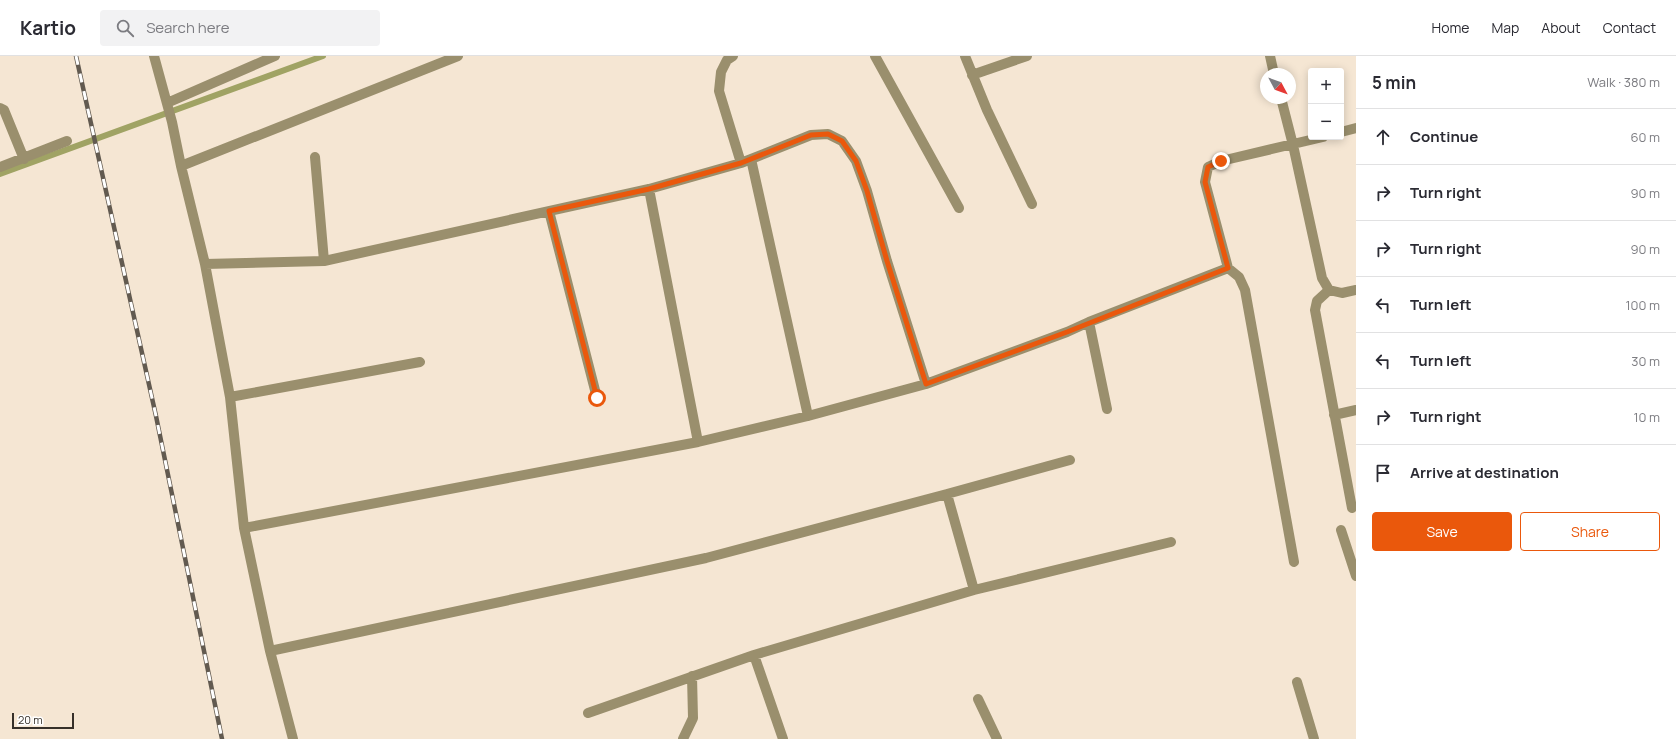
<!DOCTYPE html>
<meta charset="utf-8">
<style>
body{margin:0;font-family:Manrope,sans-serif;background:#f2f2f3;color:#2b2b33}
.controls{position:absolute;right:12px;top:12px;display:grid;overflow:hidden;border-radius:4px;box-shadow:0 2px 10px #0003}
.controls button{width:36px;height:36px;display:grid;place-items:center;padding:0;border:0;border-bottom:1px solid #e1e1e2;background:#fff;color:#2b2b33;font:20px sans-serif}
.compass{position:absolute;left:1260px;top:12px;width:36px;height:36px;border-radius:50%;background:#fff;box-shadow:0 2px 10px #0003;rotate:131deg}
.scale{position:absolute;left:12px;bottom:10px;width:62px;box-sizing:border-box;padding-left:4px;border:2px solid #363029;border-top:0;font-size:11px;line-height:14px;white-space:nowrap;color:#363029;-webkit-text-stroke:3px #fff;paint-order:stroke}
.stop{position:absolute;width:12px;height:12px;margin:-9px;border:3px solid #ea580c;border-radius:50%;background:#fff}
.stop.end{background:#ea580c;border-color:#fff;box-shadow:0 1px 4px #0008}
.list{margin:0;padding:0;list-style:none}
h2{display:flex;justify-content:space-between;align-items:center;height:52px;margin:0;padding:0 16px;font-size:17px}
h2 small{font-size:13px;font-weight:400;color:#7c7c81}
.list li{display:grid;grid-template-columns:26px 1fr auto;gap:12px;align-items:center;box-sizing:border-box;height:56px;padding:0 16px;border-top:1px solid #e1e1e2}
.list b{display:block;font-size:15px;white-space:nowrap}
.list em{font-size:13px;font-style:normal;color:#7c7c81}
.actions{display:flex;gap:8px;padding:12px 16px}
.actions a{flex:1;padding:9px 0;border:1px solid #ea580c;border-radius:4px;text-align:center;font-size:14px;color:#ea580c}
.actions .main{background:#ea580c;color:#fff}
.icon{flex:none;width:22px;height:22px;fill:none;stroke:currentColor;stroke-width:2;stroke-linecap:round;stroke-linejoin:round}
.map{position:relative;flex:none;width:1356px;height:683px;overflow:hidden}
header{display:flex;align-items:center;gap:24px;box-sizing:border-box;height:56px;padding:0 20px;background:#fff;border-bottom:1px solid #e1e1e2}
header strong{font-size:19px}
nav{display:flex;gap:22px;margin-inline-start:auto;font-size:14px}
.search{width:280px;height:36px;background:#f2f2f3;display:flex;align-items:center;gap:10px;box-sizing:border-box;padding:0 14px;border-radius:4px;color:#7c7c81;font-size:15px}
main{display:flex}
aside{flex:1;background:#fff}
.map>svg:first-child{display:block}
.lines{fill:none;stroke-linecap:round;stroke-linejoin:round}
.stream{stroke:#a0a364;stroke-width:6}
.minor{stroke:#9a8f6d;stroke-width:10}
.rail-casing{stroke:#625a50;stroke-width:4.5}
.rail{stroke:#fff;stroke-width:3;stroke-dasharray:9;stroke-linecap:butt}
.route{stroke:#ea580c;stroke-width:5}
</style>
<header>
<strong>Kartio</strong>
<div class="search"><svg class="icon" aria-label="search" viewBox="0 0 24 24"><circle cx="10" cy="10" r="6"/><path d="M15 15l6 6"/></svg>Search here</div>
<nav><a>Home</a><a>Map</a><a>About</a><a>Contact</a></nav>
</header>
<main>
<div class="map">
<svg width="1356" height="683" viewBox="0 0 1356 683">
<rect width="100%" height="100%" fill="#f5e6d3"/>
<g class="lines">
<path class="stream" d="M 0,118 L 323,0"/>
<path class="minor" d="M 154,0 L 172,66 L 181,110 L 205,208 L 324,205 L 649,133 L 741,107 L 811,79 L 828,78 L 842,85 L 856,105 L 867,135 L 887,205 L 926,328 L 808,360 L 698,386 L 244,472
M 733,0 L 727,4 L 721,16 L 719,35 L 741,107
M 875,0 L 959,152
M 965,0 L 987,54 L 1032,148
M 1270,0 L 1274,18
M 972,19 L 1027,0
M 1281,42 L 1293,89 L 1322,222 L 1329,234 L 1342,237 L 1356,234
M 167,47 L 275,0
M 0,52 L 4,54 L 24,103
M 1341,76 L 1356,72
M 315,101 L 324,205
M 751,103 L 808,360
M 181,110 L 458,0
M 0,111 L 67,85
M 649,133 L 698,386
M 549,155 L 597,342
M 205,208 L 230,341 L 244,472 L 270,595 L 293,683
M 1329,234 L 1317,245 L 1315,254 L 1352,452
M 1089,266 L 1228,212
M 926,328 L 1067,276 L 1089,266 L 1107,353
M 230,341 L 420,306
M 1334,359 L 1356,354
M 947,438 L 1070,404
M 1341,474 L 1356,520
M 1294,506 L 1245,234 L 1239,221 L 1228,212 L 1205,126 L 1208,111 L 1221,105 L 1323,81
M 270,595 L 706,502 L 947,438 L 974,534
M 754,599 L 783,683
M 1297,626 L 1314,683
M 978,643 L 997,683
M 588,657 L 754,599 L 974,534 L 1171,486
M 683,683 L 693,662 L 692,620"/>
<defs>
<path id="rail" d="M 76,0 L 156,360 L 222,683"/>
</defs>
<use href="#rail" class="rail-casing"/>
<use href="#rail" class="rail"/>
</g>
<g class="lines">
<path class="route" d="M 597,342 L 549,155 L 649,133 L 741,107 L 811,79 L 828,78 L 842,85 L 856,105 L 867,135 L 887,205 L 926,328 L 1067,276 L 1228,212 L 1205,126 L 1208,111 L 1221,105"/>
</g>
</svg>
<div class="controls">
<button>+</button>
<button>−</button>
</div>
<svg class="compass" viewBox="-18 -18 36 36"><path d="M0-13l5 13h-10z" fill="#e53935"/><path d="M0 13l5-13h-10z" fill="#7c7c81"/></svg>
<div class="scale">20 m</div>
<div class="stop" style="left:597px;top:342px"></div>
<div class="stop end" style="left:1221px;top:105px"></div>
</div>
<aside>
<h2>5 min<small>Walk · 380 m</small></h2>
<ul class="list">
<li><svg class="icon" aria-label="ahead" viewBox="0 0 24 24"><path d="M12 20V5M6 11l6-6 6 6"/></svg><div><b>Continue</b></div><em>60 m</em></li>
<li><svg class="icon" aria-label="right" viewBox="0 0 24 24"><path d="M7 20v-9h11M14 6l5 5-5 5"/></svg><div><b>Turn right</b></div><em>90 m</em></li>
<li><svg class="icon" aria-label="right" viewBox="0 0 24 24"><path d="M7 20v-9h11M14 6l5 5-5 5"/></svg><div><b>Turn right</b></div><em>90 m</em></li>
<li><svg class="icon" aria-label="left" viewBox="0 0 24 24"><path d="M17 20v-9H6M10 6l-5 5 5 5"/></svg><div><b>Turn left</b></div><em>100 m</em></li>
<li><svg class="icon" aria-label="left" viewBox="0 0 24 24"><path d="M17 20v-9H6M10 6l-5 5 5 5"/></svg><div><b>Turn left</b></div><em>30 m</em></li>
<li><svg class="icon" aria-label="right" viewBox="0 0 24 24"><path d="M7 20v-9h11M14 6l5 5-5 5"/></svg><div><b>Turn right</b></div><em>10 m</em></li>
<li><svg class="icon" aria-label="arrive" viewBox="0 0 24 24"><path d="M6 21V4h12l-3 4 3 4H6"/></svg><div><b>Arrive at destination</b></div></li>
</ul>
<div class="actions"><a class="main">Save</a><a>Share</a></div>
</aside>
</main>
